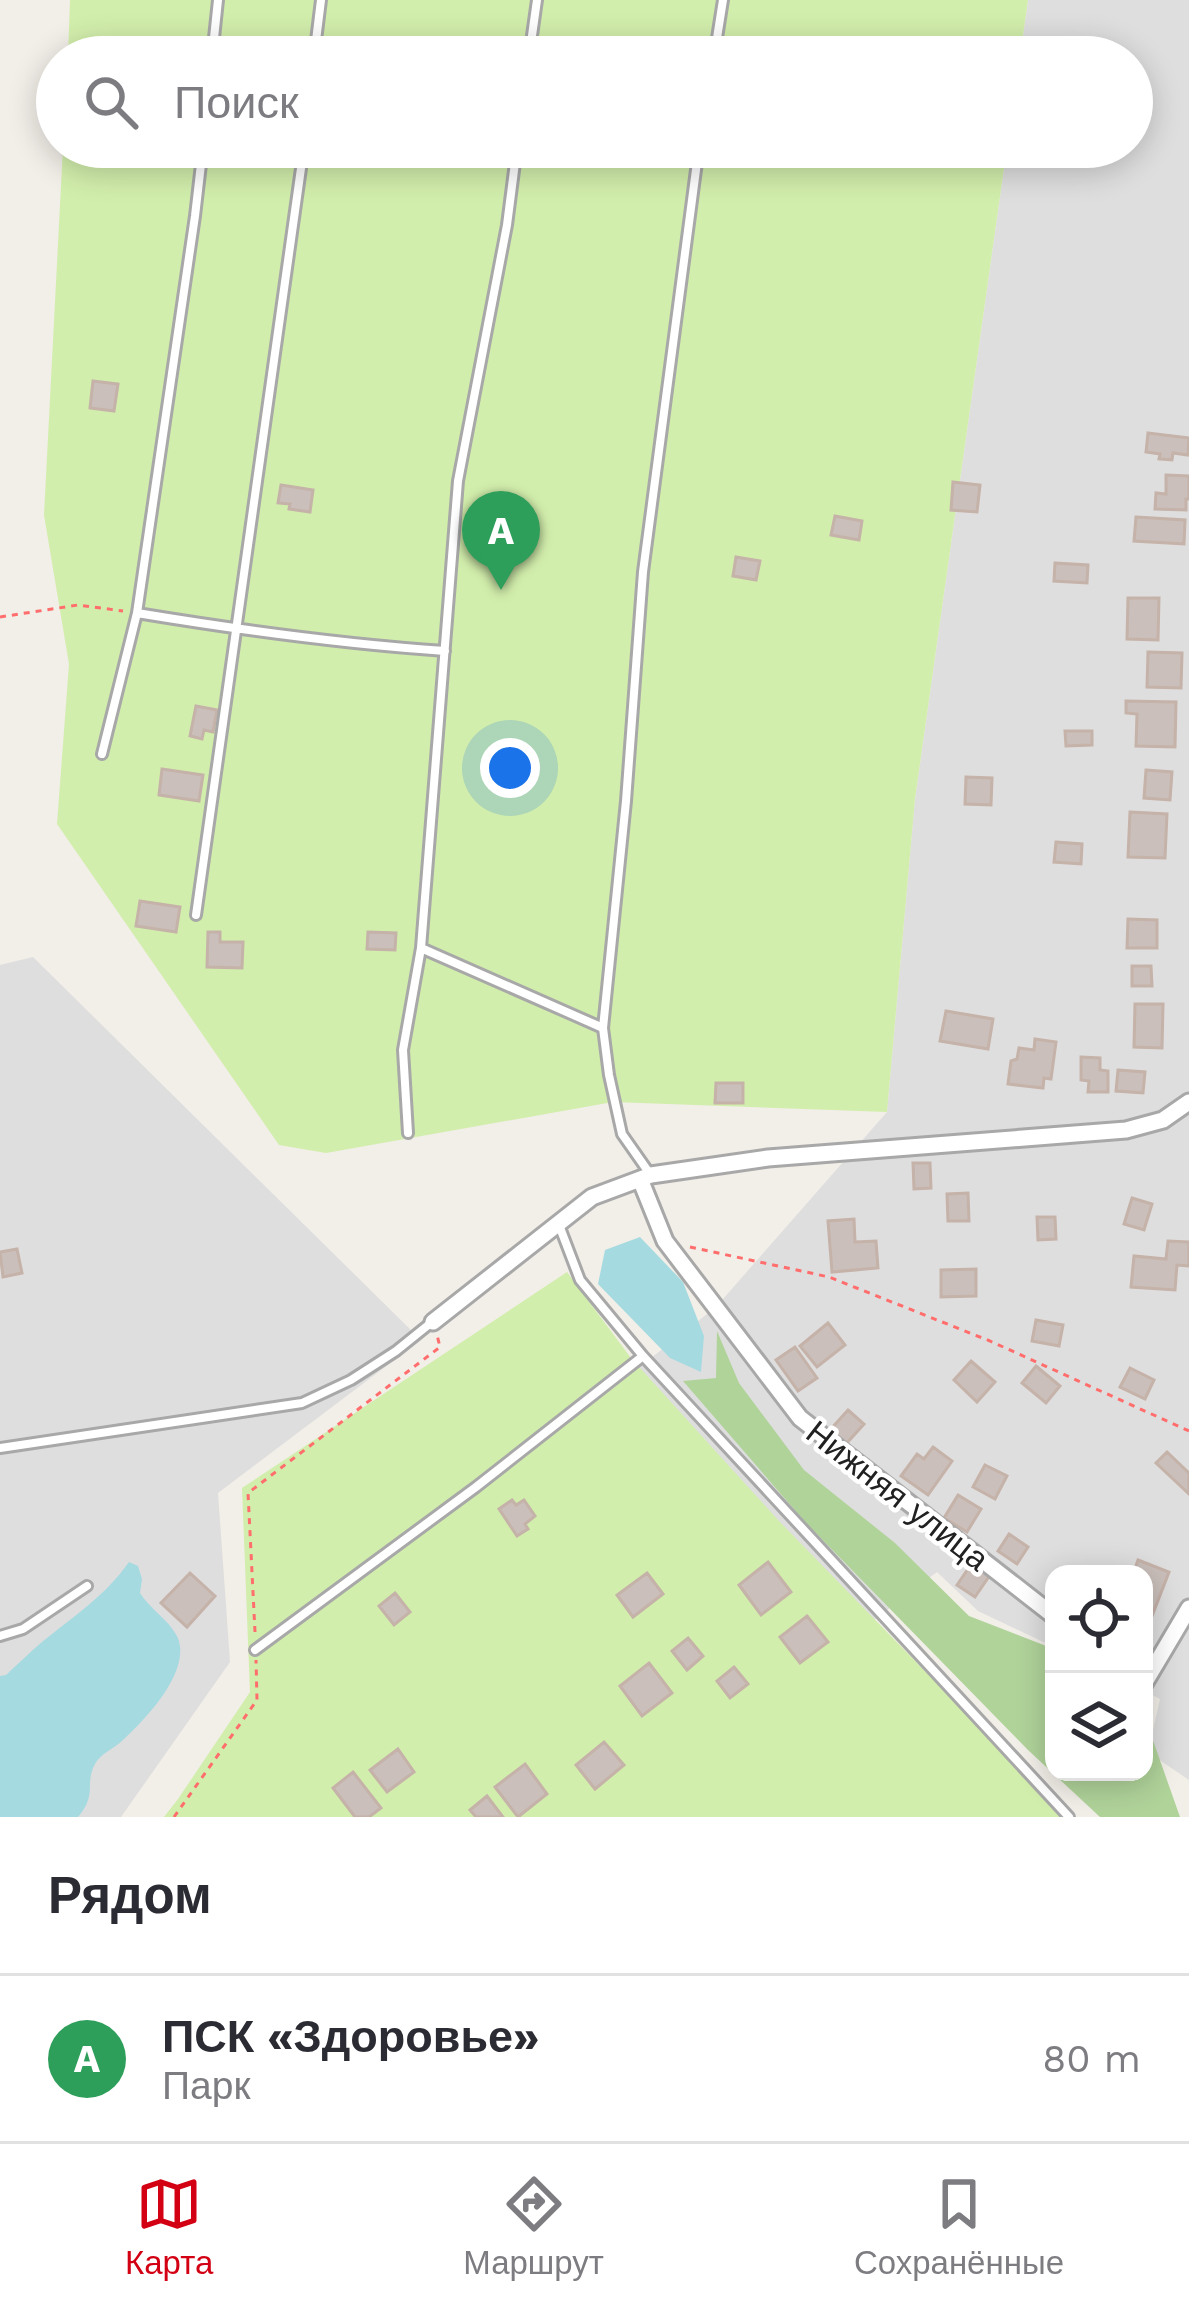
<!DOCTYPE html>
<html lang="ru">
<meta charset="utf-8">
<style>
body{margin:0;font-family:"Work Sans",sans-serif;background:#f7f7f7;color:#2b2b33}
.controls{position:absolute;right:36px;bottom:36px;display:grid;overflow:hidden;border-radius:24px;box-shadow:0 6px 30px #0003}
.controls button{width:108px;height:108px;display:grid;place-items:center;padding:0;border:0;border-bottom:3px solid #e1e1e2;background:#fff;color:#2b2b33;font:60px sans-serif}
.you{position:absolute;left:510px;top:768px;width:42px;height:42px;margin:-30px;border:9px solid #fff;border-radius:50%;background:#1a73e8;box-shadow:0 0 0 18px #1a73e833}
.badge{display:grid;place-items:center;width:78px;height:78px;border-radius:50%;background:#d30014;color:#fff;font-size:39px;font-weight:700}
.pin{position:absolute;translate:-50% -99px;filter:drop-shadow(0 3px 6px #0008)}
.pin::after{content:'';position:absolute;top:63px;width:42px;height:36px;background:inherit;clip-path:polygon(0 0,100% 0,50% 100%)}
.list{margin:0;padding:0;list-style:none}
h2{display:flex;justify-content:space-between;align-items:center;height:156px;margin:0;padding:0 48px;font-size:51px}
h2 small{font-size:39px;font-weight:400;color:#7c7c81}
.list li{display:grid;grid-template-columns:78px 1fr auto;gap:36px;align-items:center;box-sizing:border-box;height:168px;padding:0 48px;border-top:3px solid #e1e1e2}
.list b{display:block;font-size:45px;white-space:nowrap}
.list p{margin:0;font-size:39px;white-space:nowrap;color:#7c7c81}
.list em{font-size:39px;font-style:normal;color:#7c7c81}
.icon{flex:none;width:66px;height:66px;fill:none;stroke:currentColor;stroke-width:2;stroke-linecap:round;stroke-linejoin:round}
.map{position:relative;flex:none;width:1189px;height:1817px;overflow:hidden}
.search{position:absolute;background:#fff;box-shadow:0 6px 30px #0003;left:36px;right:36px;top:36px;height:132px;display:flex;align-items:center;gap:30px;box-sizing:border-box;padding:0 42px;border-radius:66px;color:#7c7c81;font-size:45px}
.sheet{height:324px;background:#fff}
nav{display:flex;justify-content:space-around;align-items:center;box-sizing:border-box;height:168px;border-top:3px solid #e1e1e2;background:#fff;font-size:33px;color:#7c7c81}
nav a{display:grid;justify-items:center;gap:6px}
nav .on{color:#d30014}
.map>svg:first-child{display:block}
.residential{fill:#dfdede}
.grass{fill:#d2eeac}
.forest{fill:#b0d39a}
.water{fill:#a6dae1}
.building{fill:#cabfba;stroke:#c5b2a9;stroke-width:3}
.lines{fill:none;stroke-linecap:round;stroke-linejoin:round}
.service-casing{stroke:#a8a8a8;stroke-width:14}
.minor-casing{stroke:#a8a8a8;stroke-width:21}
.path{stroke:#ff6d6c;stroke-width:3;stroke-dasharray:6 6;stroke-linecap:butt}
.service{stroke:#fff;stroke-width:8}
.minor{stroke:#fff;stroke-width:15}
.labels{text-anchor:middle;stroke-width:9;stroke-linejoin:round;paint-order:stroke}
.street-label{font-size:33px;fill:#212121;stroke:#fff}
</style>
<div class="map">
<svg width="1189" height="1817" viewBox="0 0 1189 1817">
<rect width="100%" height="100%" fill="#f2eee8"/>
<path class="residential" d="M 1028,0 L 1189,0 L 1189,1780 L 1148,1752 L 1160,1699 L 1144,1691 L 1144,1574 L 1054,1574 L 1054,1647 L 978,1611 L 937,1572 L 616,1817 L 385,1817 L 446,1519 L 716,1307 L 887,1112 L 915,799 L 1007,147 L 1132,147 L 1132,57 L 1020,57 Z
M 33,957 L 421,1340 L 218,1493 L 230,1662 L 121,1817 L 0,1817 L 0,965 Z"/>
<path class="grass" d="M 70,0 L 1028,0 L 1020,57 L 68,57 Z
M 63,147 L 1007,147 L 915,799 L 887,1112 L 613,1102 L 326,1153 L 279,1145 L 57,824 L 69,664 L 44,515 Z
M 567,1272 L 631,1358 L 779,1521 L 1067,1817 L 164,1817 L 178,1799 L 250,1692 L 242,1488 Z"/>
<path class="forest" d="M 717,1331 L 739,1383 L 804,1470 L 895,1543 L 969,1616 L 1054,1649 L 1054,1772 L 1144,1772 L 1144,1715 L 1180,1817 L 1100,1817 L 1028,1750 L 805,1522 L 683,1381 L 716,1378 Z"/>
<path class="water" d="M 640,1237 L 683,1282 L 704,1336 L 701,1372 L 670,1358 L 598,1284 L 605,1250 Z
M 129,1562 L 138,1566 L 142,1579 L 140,1593 C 150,1609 168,1619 177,1636 C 193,1669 147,1718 123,1740 C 115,1748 100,1754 95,1764 C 84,1784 98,1794 78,1817 L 0,1817 L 0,1676 L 6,1675 C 18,1664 30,1652 42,1642 C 75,1615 104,1597 129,1562 Z"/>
<path class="building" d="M 93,381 L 118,384 L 114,411 L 90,408 Z
M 1148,433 L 1189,438 L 1188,455 L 1173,453 L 1172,460 L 1159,459 L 1160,454 L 1146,452 Z
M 1166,475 L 1189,476 L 1189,499 L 1186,499 L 1186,510 L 1155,509 L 1156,493 L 1166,494 Z
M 953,482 L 980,485 L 977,512 L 951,510 Z
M 281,485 L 313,490 L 310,512 L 289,509 L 290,504 L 278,503 Z
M 835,516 L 862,521 L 859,540 L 831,535 Z
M 1136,517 L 1185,520 L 1184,544 L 1134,541 Z
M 736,557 L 760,561 L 756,580 L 733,576 Z
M 1055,563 L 1088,565 L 1087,583 L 1054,581 Z
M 1128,598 L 1159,598 L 1158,640 L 1127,639 Z
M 1148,652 L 1182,653 L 1181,688 L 1147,687 Z
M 1126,701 L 1176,702 L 1175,747 L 1136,746 L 1137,714 L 1126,713 Z
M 196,706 L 217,710 L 213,732 L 204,730 L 202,739 L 190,736 Z
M 1065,731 L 1092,731 L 1092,745 L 1066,746 Z
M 162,769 L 203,775 L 199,801 L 159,795 Z
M 1146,770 L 1172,772 L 1170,800 L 1144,798 Z
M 966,777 L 992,778 L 991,805 L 965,804 Z
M 1130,812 L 1167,814 L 1165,858 L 1128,857 Z
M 1056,842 L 1082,844 L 1081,864 L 1054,862 Z
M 140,901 L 180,907 L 176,932 L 136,926 Z
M 1128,919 L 1157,920 L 1157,948 L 1127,948 Z
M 208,932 L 220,932 L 220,942 L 243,942 L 242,968 L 207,967 Z
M 368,932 L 396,933 L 395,950 L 367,949 Z
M 1132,966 L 1151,966 L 1152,986 L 1132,986 Z
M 1135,1004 L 1163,1004 L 1162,1048 L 1134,1047 Z
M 946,1011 L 993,1019 L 988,1049 L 940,1041 Z
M 1035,1039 L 1056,1042 L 1051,1079 L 1044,1078 L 1043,1088 L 1008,1084 L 1011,1061 L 1017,1059 L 1019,1048 L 1034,1050 Z
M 1081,1057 L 1100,1058 L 1100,1070 L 1108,1071 L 1108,1092 L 1088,1092 L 1089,1081 L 1081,1080 Z
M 1118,1070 L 1145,1072 L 1143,1093 L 1116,1091 Z
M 716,1083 L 743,1083 L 743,1103 L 715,1103 Z
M 913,1163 L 930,1163 L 931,1188 L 914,1189 Z
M 968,1193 L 969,1221 L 948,1221 L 947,1194 Z
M 1132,1198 L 1152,1204 L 1144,1230 L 1124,1224 Z
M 1037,1217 L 1055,1217 L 1056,1239 L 1038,1240 Z
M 854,1219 L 855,1242 L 876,1241 L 878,1268 L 832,1272 L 828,1221 Z
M 1168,1241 L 1189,1242 L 1189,1266 L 1177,1265 L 1175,1290 L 1131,1287 L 1134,1256 L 1166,1259 Z
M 17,1249 L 22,1273 L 3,1277 L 0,1252 Z
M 976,1269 L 976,1296 L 941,1297 L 941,1270 Z
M 1036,1320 L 1063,1325 L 1059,1346 L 1032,1341 Z
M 828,1323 L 845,1345 L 817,1367 L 800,1346 Z
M 795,1347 L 817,1378 L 798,1391 L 776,1360 Z
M 971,1361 L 995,1382 L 977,1402 L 954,1380 Z
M 1036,1366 L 1060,1386 L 1046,1403 L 1022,1383 Z
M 1130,1368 L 1154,1380 L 1145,1399 L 1120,1387 Z
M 848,1410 L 864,1424 L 845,1445 L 830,1430 Z
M 933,1447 L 952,1461 L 928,1495 L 901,1476 L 917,1454 L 924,1459 Z
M 1167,1452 L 1189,1473 L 1189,1494 L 1156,1463 Z
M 985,1465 L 1007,1476 L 995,1499 L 973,1487 Z
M 958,1495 L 981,1509 L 967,1532 L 944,1518 Z
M 512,1500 L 516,1505 L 524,1500 L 535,1516 L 525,1524 L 528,1529 L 517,1536 L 499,1509 Z
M 1009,1534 L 1028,1547 L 1017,1564 L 998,1551 Z
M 1138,1560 L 1169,1572 L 1152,1616 L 1144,1613 L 1144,1574 L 1133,1574 Z
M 768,1562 L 791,1592 L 761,1615 L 739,1585 Z
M 972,1563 L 990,1575 L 975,1597 L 957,1585 Z
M 190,1573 L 215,1596 L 187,1627 L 161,1603 Z
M 647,1573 L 663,1594 L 633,1617 L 617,1595 Z
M 395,1593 L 410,1612 L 394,1625 L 379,1606 Z
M 807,1616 L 828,1642 L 800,1663 L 780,1637 Z
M 688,1638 L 703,1656 L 687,1670 L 672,1651 Z
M 649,1663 L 672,1693 L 642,1716 L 620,1686 Z
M 734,1667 L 748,1684 L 730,1698 L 717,1681 Z
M 604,1742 L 624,1765 L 595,1789 L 576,1765 Z
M 398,1749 L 414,1772 L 387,1792 L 370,1770 Z
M 525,1764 L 547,1794 L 518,1817 L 495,1787 Z
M 353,1772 L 381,1808 L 369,1817 L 355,1817 L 333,1788 Z
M 487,1796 L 503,1817 L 476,1817 L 470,1810 Z"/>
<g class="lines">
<defs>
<path id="service" d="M 212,57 L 218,0
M 314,57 L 321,0
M 529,57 L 537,0
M 714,57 L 723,0
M 517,147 L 507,225 L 458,481 L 421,948 L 603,1028
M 137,613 C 240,630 341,644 445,651
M 102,754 L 137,613 L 195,216 L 203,147
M 196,915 L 304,147
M 408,1133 L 403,1050 L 421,948
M 650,1174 L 622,1134 L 609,1075 L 603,1028 L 626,801 L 643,572 L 699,147
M 559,1225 L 580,1280 L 643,1356 L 1069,1817
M 0,1448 L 302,1403 L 351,1380 L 396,1351 L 432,1322
M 0,1636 L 23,1629 L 87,1586
M 255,1650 L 476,1487 L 643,1356"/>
<path id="minor" d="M 640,1179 L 665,1241 L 800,1418 L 1054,1616
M 433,1322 L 592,1197 L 651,1175 L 768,1158 L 1126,1130 L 1163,1120 L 1189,1102
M 1144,1684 L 1189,1608"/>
</defs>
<use href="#service" class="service-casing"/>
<use href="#minor" class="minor-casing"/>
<path class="path" d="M 0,617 L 78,605 L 123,611
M 690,1247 L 829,1277 L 990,1341 L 1189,1431
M 255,1632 L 248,1493 L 440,1347 L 437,1335
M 174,1817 L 257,1700 L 256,1660"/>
<use href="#service" class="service"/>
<use href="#minor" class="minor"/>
</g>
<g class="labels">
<g class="street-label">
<text transform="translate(898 1495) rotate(38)" y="12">Нижняя улица</text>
</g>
</g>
</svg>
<div class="controls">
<button><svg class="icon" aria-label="locate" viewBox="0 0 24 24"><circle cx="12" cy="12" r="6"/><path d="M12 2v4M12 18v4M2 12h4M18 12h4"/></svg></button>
<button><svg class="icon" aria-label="layers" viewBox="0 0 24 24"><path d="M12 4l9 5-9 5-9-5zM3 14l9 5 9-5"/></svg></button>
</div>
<div class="you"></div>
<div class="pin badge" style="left:501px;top:590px;background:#2e9e5b">A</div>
<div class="search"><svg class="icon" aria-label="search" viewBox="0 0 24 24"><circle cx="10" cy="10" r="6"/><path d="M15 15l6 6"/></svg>Поиск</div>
</div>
<section class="sheet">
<h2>Рядом<small></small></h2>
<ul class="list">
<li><span class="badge" style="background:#2e9e5b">A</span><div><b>ПСК «Здоровье»</b><p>Парк</p></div><em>80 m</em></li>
</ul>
</section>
<nav>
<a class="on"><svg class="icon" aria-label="map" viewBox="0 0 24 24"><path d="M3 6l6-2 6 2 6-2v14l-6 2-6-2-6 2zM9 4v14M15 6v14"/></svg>Карта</a>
<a><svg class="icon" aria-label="directions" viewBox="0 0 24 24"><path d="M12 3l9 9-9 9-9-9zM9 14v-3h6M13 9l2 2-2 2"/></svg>Маршрут</a>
<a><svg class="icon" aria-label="saved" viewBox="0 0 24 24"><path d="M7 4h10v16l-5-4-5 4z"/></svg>Сохранённые</a>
</nav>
